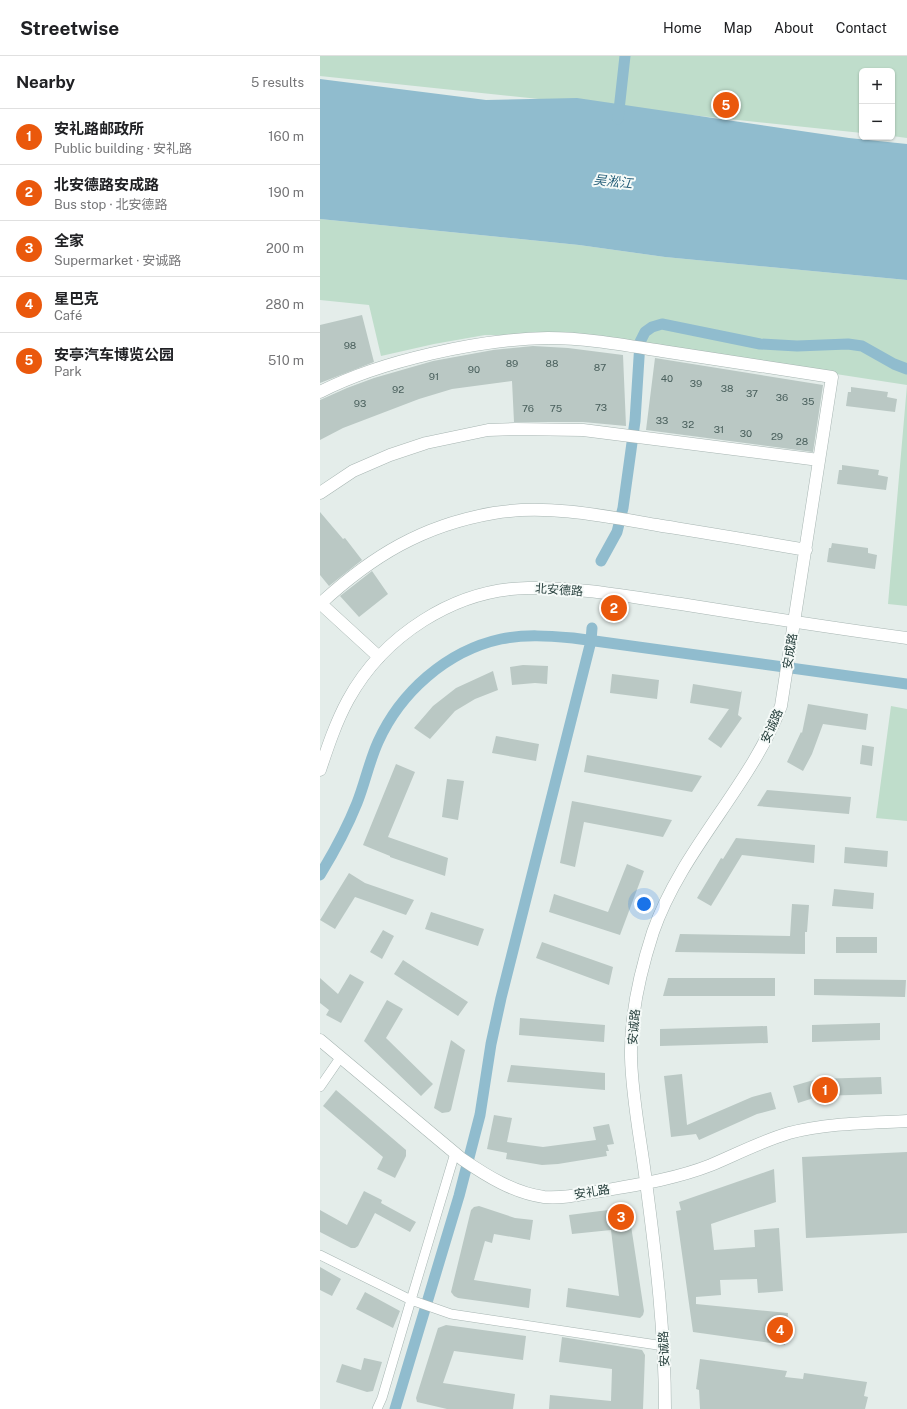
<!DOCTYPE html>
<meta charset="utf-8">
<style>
body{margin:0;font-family:"Public Sans","Noto Sans SC",sans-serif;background:#f6f6f6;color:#202124}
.controls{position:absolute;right:12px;top:12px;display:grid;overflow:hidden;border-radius:6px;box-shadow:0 1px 3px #0004}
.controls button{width:36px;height:36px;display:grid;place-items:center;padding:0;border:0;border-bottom:1px solid #e0e0e0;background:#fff;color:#202124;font:20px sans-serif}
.you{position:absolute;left:324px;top:848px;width:14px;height:14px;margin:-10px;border:3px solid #fff;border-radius:50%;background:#1a73e8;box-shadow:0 0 0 6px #1a73e833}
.badge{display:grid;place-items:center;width:26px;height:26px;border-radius:50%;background:#ea580c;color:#fff;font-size:13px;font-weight:700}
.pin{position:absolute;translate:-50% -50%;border:2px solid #fff;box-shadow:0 1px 4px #0006}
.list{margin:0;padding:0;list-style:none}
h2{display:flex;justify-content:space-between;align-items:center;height:52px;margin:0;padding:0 16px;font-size:17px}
h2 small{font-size:13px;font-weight:400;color:#757577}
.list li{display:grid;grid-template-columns:26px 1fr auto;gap:12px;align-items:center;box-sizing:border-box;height:56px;padding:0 16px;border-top:1px solid #e0e0e0}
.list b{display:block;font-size:15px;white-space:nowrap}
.list p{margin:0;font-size:13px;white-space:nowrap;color:#757577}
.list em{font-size:13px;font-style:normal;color:#757577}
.map{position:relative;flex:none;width:587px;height:1353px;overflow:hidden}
header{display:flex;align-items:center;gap:24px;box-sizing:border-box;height:56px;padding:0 20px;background:#fff;border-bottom:1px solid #e0e0e0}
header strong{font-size:19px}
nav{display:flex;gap:22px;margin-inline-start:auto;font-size:14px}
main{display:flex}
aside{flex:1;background:#fff}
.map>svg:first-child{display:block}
.green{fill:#bfddcb}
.water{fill:#90bcce}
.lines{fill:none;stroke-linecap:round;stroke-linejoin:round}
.canal{stroke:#90bcce;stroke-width:11}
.building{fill:#bac8c4}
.pedestrian-casing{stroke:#a7b5b2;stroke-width:10}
.minor-casing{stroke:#a7b5b2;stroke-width:13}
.tertiary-casing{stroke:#a7b5b2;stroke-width:13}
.pedestrian{stroke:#fff;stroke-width:9}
.minor{stroke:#fff;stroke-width:12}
.tertiary{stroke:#fff;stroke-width:12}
.labels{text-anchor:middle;stroke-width:4;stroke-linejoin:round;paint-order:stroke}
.number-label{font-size:10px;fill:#4a605d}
.street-label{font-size:12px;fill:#253e3b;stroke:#f5faf8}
.water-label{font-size:13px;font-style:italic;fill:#225c77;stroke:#f5faf8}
</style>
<header>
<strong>Streetwise</strong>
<nav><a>Home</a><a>Map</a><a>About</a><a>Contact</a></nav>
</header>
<main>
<aside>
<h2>Nearby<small>5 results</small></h2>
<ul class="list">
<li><span class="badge">1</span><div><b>安礼路邮政所</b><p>Public building · 安礼路</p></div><em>160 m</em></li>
<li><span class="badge">2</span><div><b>北安德路安成路</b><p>Bus stop · 北安德路</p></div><em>190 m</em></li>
<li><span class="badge">3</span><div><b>全家</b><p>Supermarket · 安诚路</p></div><em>200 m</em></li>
<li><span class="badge">4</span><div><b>星巴克</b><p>Café</p></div><em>280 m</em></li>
<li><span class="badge">5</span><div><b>安亭汽车博览公园</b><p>Park</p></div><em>510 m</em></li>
</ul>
</aside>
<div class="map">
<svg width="587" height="1353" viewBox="0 0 587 1353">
<rect width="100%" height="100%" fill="#e4edea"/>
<path class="green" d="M 0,0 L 587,0 L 587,82 L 572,80 L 572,15 L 542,15 L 542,77 L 0,20 Z
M 0,163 L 259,189 L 345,201 L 587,224 L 587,550 L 568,548 L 587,329 L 477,312 L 225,279 L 165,279 L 114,288 L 61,300 L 49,249 L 0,244 Z
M 571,650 L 587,653 L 587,765 L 556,762 Z"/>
<path class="water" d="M 0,23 L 166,44 L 257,42 L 529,82 L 587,88 L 587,224 L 345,201 L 259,189 L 0,163 Z"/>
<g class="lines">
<path class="canal" d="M 298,63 L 305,0
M 281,505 L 297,476 L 303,452 L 315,365 L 320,286 L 325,276 L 332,271 L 342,268 L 440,288 L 477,290 L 528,288 L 542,290 L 574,308 L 587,313
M 0,819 C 14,796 27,772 37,747 C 45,727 49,706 58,686 C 80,637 126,595 181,583 C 205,578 229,580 253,582 L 587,628
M 75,1353 L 139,1140 L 160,1059 L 171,988 L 181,942 L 271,585 L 272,572"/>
</g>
<path class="building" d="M 42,259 L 54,306 L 0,327 L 0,269 Z
M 213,290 L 248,292 L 303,299 L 306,370 L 263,366 L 194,366 L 192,325 L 132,333 L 99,343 L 23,372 L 0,384 L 0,344 L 27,332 L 54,322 L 113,305 L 173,294 Z
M 335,302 L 503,329 L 493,396 L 326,374 Z
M 531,331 L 568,336 L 567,341 L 577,343 L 575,356 L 526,350 L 528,336 L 531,336 Z
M 522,409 L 559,414 L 558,419 L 568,421 L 566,434 L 517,428 L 519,414 L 522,414 Z
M 0,456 L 23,483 L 25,482 L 42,504 L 9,530 L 0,519 Z
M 512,487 L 548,492 L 548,497 L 557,499 L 555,513 L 507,506 L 509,492 L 511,492 Z
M 52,515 L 68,538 L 39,561 L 20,540 Z
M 203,609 L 228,610 L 227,628 L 215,627 L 192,629 L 190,611 Z
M 173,615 L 178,634 L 155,643 L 135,655 L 110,683 L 94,672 L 113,650 L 136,632 Z
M 292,618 L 339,624 L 337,643 L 290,637 Z
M 373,628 L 421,636 L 422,634 L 418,659 L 422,662 L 401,692 L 388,683 L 409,653 L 370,647 Z
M 488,648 L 548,658 L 546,674 L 503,668 L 492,698 L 483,715 L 467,706 L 481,676 L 482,677 Z
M 176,680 L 219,688 L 216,705 L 172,697 Z
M 542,689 L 554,691 L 552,710 L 540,708 Z
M 267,699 L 382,720 L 372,736 L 264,716 Z
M 76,708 L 95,716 L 68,781 L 128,802 L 125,820 L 70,801 L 70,800 L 43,789 Z
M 127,723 L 144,725 L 138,764 L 122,761 Z
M 447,734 L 531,741 L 529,758 L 437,750 Z
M 252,745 L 352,764 L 343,781 L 264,766 L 255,811 L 240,807 Z
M 416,782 L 495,789 L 494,807 L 422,799 L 391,850 L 377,842 L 401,802 L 403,803 Z
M 525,791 L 568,795 L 567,811 L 524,807 Z
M 307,808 L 324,815 L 300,879 L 229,856 L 234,838 L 288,856 Z
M 29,817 L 45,827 L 94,844 L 86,859 L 35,841 L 15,873 L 0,864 Z
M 514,833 L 554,837 L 553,853 L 512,850 Z
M 472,848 L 489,849 L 487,876 L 485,876 L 485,898 L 355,896 L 360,878 L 470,880 Z
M 111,856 L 164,873 L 158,890 L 105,873 Z
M 63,874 L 74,880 L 62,903 L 50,896 Z
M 516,881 L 557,881 L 557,897 L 516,897 Z
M 222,886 L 293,911 L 289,929 L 216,902 Z
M 83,904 L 148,946 L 138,960 L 74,918 Z
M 30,918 L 44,926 L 21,967 L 6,959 L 9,954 L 0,947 L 0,922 L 18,938 Z
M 348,922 L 455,922 L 455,940 L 343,940 Z
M 494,923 L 586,924 L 585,941 L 494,939 Z
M 67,944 L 83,953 L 66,982 L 113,1028 L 101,1040 L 44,985 Z
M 200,962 L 285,969 L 284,986 L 199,979 Z
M 560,967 L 560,984 L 492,986 L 492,969 Z
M 447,970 L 448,987 L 340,990 L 340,973 Z
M 131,984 L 145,994 L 131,1054 L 129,1056 L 122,1057 L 114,1052 Z
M 191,1009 L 285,1017 L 285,1034 L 187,1026 Z
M 362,1018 L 367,1069 L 432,1041 L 451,1036 L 456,1053 L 437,1058 L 379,1084 L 376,1078 L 351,1081 L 344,1020 Z
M 561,1021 L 562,1038 L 500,1040 L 478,1047 L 473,1030 L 497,1023 Z
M 16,1034 L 86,1094 L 86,1100 L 75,1122 L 57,1113 L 63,1101 L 3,1050 Z
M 174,1059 L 192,1062 L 187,1086 L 223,1091 L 276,1084 L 273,1071 L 289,1068 L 294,1088 L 287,1089 L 289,1095 L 286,1095 L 287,1100 L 238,1108 L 222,1109 L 186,1103 L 187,1097 L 167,1093 Z
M 587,1096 L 587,1177 L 486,1182 L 482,1101 Z
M 454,1113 L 456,1146 L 391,1168 L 394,1194 L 435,1191 L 434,1174 L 459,1172 L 463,1235 L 438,1237 L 437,1223 L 400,1224 L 401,1239 L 376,1241 L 376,1248 L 468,1257 L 465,1289 L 373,1276 L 356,1155 L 361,1154 L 359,1146 Z
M 44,1135 L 62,1144 L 61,1147 L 96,1166 L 90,1176 L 55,1157 L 38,1190 L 35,1192 L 31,1192 L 0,1176 L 0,1154 L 27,1169 Z
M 159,1150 L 195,1162 L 213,1164 L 210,1184 L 174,1178 L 172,1187 L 165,1185 L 154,1224 L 211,1233 L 209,1252 L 138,1242 L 134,1240 L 131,1236 L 151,1154 L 154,1151 Z
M 296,1153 L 305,1156 L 310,1163 L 324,1255 L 323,1259 L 320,1262 L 246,1251 L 248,1232 L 299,1240 L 291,1174 L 252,1178 L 249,1159 Z
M 0,1211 L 21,1223 L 12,1240 L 0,1234 Z
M 45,1236 L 80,1255 L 73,1272 L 36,1253 Z
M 126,1269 L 206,1280 L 203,1304 L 134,1295 L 123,1327 L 195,1338 L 193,1353 L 127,1353 L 97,1346 L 96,1342 L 118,1272 Z
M 242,1281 L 322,1294 L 325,1299 L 323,1353 L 229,1353 L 230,1339 L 291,1345 L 292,1313 L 239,1306 Z
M 44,1302 L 62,1306 L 53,1335 L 47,1336 L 16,1326 L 22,1308 L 41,1314 Z
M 380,1303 L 467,1315 L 465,1321 L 483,1323 L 484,1317 L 547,1326 L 544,1340 L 548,1341 L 545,1353 L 380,1353 L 379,1334 L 376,1333 Z"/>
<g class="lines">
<defs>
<path id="pedestrian" d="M 0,1031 L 20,1002
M 0,1199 L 91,1244 L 135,1097
M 57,1353 L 62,1342 L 91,1244 L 131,1258 L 344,1290"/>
<path id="minor" d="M 0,336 C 60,305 160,283 228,282 C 266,282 304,289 342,295 C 398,304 455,312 512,321 L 461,650 C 430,731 362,793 333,876 C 320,916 310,958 311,1001 C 312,1043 321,1085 326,1126 C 336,1202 345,1277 345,1353
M 0,437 L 33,415 L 70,399 L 106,387 L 168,374 L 195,373 L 263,374 L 499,404
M 0,547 L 59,601
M 0,548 C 52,500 103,469 174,457 C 227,448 285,460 337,469 C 386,477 436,485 486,494
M 0,984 L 142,1103 C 167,1120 194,1137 224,1141 C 245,1143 267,1137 287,1134 C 322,1128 358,1122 391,1109 C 417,1098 442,1085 469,1077 C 507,1067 548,1067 587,1065"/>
<path id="tertiary" d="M 0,714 C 8,690 16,666 28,644 C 63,580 134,533 208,532 C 259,531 310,541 361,548 C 436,560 511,572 587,582"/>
</defs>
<use href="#pedestrian" class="pedestrian-casing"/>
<use href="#minor" class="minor-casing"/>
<use href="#tertiary" class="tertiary-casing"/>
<use href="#pedestrian" class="pedestrian"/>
<use href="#minor" class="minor"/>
<use href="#tertiary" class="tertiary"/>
</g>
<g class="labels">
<g class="number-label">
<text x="30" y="293">98</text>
<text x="192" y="311">89</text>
<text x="232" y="311">88</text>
<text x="280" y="315">87</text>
<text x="154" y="317">90</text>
<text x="114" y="324">91</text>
<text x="347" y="326">40</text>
<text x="376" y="331">39</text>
<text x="407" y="336">38</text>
<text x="78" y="337">92</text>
<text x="432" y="341">37</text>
<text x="462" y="345">36</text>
<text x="488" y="349">35</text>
<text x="40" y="351">93</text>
<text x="281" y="355">73</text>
<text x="208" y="356">76</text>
<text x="236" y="356">75</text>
<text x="342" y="368">33</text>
<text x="368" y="372">32</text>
<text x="399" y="377">31</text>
<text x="426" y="381">30</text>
<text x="457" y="384">29</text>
<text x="482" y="389">28</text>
</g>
<g class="street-label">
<text transform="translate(239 534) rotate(4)" y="4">北安德路</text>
<text transform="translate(470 595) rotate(-81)" y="4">安成路</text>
<text transform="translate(452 670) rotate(-66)" y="4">安诚路</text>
<text transform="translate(314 971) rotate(-85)" y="4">安诚路</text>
<text transform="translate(272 1136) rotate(-9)" y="4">安礼路</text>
<text transform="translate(344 1293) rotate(-92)" y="4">安诚路</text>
</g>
<g class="water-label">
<text transform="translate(293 125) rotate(6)" y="5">吴淞江</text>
</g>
</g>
</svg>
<div class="controls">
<button>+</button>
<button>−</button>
</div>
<div class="you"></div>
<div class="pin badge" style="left:505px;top:1034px">1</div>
<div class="pin badge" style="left:294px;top:552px">2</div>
<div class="pin badge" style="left:301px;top:1161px">3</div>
<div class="pin badge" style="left:460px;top:1274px">4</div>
<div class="pin badge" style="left:406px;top:49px">5</div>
</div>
</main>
